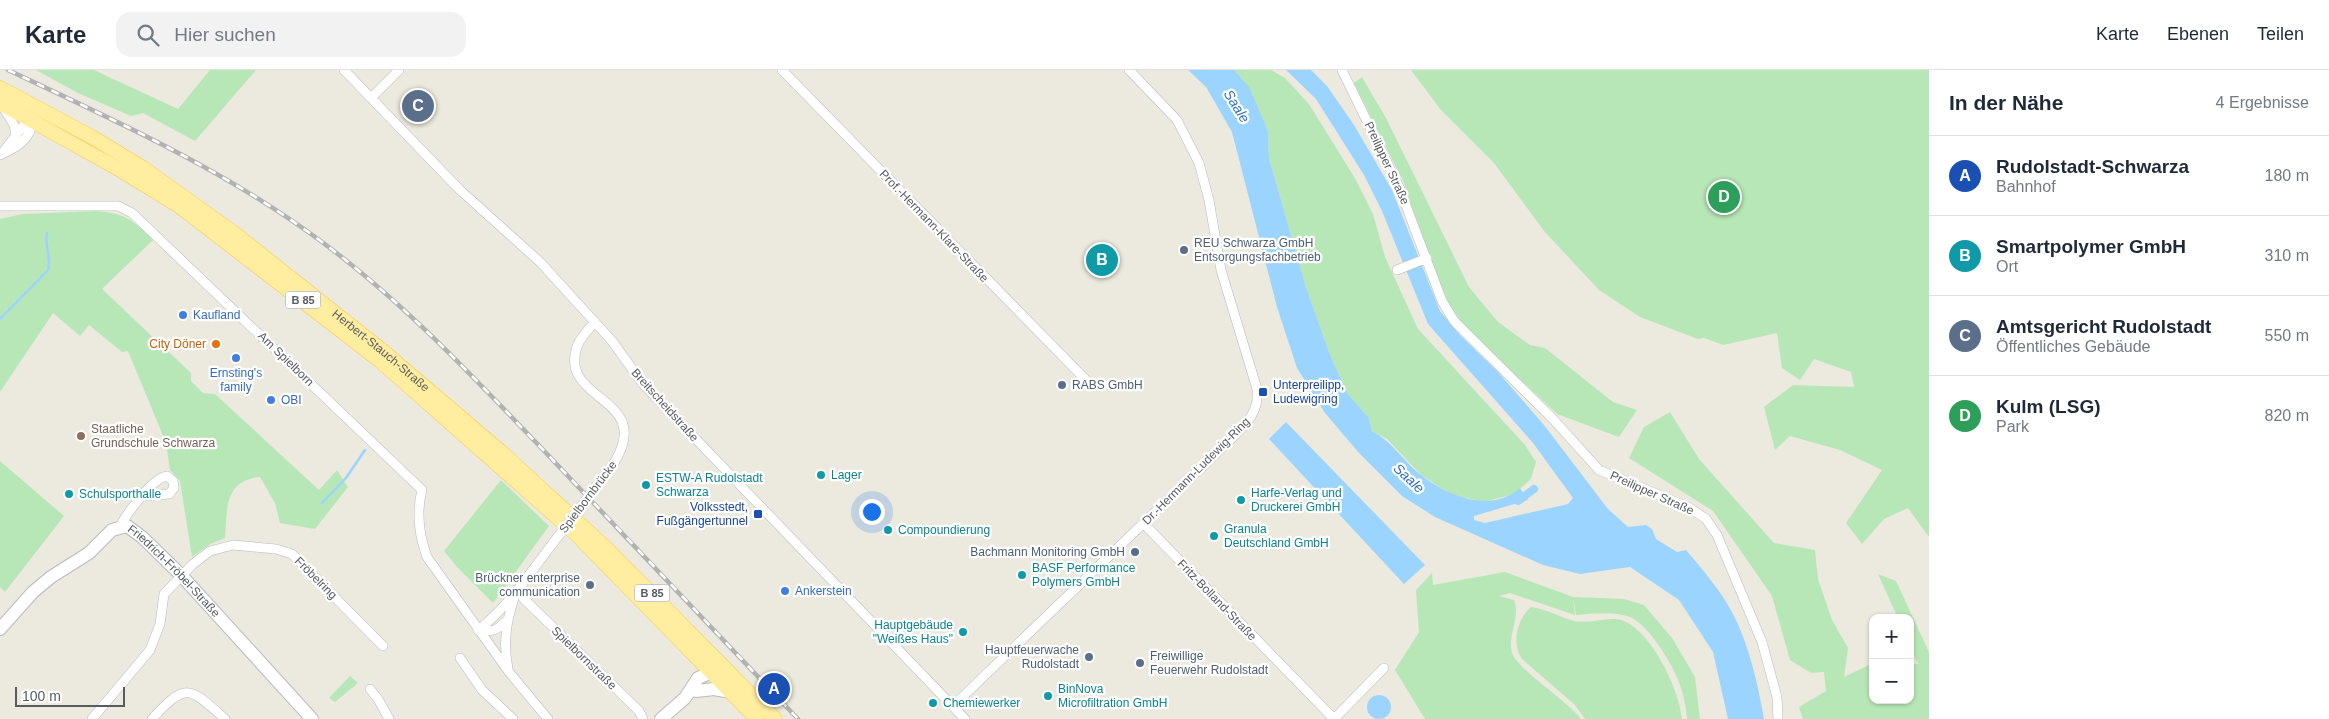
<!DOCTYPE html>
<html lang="de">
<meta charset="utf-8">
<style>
body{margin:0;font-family:Arial,sans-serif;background:#f2f2f3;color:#1f2937}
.controls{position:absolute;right:15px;bottom:15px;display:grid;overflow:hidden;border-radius:10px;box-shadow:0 1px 4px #0004}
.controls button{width:45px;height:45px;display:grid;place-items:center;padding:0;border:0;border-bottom:1px solid #e0e1e3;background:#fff;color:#1f2937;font:25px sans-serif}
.scale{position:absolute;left:15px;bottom:12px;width:110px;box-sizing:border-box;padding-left:5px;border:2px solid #575c61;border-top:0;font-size:14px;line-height:18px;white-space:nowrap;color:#575c61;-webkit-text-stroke:4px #fff;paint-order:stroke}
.you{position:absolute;left:871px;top:441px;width:18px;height:18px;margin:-12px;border:4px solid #fff;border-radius:50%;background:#1a73e8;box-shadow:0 0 0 8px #1a73e833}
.badge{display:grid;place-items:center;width:32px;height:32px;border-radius:50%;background:#111827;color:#fff;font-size:16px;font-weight:700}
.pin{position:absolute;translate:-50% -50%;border:2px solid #fff;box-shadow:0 1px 5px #0006}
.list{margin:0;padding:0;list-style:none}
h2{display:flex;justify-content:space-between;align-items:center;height:65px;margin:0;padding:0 20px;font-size:21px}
h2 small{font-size:16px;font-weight:400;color:#747a83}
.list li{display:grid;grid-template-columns:32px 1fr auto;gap:15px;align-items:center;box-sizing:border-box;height:80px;padding:0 20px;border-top:1px solid #e0e1e3}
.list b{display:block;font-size:19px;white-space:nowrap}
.list p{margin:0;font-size:16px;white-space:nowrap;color:#747a83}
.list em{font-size:16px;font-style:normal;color:#747a83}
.icon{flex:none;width:28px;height:28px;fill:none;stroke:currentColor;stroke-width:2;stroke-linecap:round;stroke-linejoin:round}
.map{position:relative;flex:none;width:1929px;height:649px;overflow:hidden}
header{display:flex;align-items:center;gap:30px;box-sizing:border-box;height:70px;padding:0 25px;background:#fff;border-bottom:1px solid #e0e1e3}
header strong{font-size:24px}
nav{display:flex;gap:28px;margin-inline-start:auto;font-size:18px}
.search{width:350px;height:45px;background:#f2f2f3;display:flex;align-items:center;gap:12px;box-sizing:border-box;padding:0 18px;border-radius:15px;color:#747a83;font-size:19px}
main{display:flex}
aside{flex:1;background:#fff}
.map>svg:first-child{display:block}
.green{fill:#b8e7b7}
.water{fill:#9bd5ff}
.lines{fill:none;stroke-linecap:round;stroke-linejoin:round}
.stream{stroke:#9bd5ff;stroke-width:2.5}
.canal{stroke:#9bd5ff;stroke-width:8}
.street-casing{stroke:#b6babf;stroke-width:10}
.secondary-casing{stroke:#b7bbc2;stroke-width:14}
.primary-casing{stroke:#fec745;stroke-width:15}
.street{stroke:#fff;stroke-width:9}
.secondary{stroke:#fff;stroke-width:12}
.primary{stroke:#ffeea0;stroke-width:14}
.rail-casing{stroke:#b1b2b2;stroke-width:4.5}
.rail{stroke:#fff;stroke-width:2.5;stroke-dasharray:8;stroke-linecap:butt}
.street-bridge-casing{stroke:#b6babf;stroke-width:10;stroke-linecap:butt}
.street-bridge{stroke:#fff;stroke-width:9}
.service-dot{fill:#5c6f8a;stroke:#fff;stroke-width:2}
.shop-dot{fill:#3f7fe0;stroke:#fff;stroke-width:2}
.food-dot{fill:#e8710a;stroke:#fff;stroke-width:2}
.transit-dot{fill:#1a4fb4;stroke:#fff;stroke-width:2}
.education-dot{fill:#8d6e63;stroke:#fff;stroke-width:2}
.culture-dot{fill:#0f9aa8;stroke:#fff;stroke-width:2}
.labels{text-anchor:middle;stroke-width:4.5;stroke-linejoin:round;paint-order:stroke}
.shield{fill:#fff;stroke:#898d90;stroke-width:1}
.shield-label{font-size:11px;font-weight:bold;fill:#575c61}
.street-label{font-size:12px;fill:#575c61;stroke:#fff}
.service-label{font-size:12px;fill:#4e5e75;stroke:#fff;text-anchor:start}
.shop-label{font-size:12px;fill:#366cbe;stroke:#fff;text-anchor:start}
.food-label{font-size:12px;fill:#c56008;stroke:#fff;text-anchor:end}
.transit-label{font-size:12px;fill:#164399;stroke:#fff;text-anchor:start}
.education-label{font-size:12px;fill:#785e54;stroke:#fff;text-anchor:start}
.culture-label{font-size:12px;fill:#0d838f;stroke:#fff;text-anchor:start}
.water-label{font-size:14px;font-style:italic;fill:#3075b9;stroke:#fff}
</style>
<header>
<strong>Karte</strong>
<div class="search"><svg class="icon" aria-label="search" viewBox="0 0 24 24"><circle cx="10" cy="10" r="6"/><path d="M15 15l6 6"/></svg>Hier suchen</div>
<nav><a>Karte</a><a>Ebenen</a><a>Teilen</a></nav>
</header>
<main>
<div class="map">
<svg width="1929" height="649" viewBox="0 0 1929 649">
<rect width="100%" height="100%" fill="#ece9de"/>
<path class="green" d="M 36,0 L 94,0 L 178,39 L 210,0 L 256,0 L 195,71 L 143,43 L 131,46 L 78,23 Z
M 1234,0 L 1271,0 L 1285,8 L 1309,34 L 1356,110 L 1373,144 L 1385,187 L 1418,259 L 1525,375 L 1536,392 L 1531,409 L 1514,424 L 1484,432 L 1452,425 L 1421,405 L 1387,369 L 1372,361 L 1369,348 L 1347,323 L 1329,282 L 1306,217 L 1269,88 L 1268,61 Z
M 1411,0 L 1929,0 L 1929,467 L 1908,438 L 1884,449 L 1862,474 L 1846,453 L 1882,400 L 1840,380 L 1790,366 L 1775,380 L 1764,337 L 1793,315 L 1854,317 L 1851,302 L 1814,289 L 1800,310 L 1782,298 L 1777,263 L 1723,275 L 1704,268 L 1698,269 L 1640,247 L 1599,220 L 1544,161 L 1494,93 L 1441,40 Z
M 1362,7 L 1386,48 L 1469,217 L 1498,252 L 1530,275 L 1545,278 L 1613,332 L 1637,340 L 1619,367 L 1557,344 L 1466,258 L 1450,236 L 1429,187 L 1404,113 L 1354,13 Z
M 96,141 C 127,144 131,149 153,170 L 102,219 L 191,303 L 191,311 L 203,323 L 215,324 L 319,420 L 337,400 L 348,417 L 315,459 L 280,453 L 275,433 L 260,407 C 224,410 227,440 225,468 L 210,474 L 192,487 L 180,411 L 170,400 L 166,373 L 128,281 L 122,282 L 89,255 L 80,266 L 53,243 L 0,322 L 0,149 L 23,144 Z
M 1670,342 L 1699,389 L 1774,473 L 1815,480 L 1818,509 L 1832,550 L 1848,578 L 1844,607 L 1873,593 L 1873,630 L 1910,630 L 1910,594 L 1918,594 L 1910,576 L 1910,548 L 1898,548 L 1878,504 L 1896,511 L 1929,582 L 1929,649 L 1803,649 L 1799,637 L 1826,621 L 1824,602 L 1811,603 L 1790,590 L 1772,526 L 1713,441 L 1629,388 L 1644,357 Z
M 0,391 L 64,446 L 5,522 L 0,517 Z
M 501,410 L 549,456 L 493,533 L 457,497 L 444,481 Z
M 1505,502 L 1573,527 L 1575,545 L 1510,523 L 1499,526 L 1514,530 C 1521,547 1507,565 1512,583 C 1518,600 1567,630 1581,649 L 1425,649 L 1395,600 L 1419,562 L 1416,520 L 1432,503 L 1433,515 Z
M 1573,527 L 1624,529 L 1644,535 L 1672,568 L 1695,607 L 1700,649 L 1687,649 C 1686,637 1684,626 1680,615 C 1674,596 1648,554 1630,547 C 1613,541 1593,544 1576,545 Z
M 1531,537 C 1546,539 1560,547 1574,551 C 1588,554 1603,548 1616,549 C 1648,552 1680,620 1682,649 L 1585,649 L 1575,635 L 1522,589 C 1511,574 1517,549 1531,537 Z
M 350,606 L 358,613 L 335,632 L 329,628 Z"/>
<path class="water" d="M 1188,0 L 1234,0 L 1249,17 L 1268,61 L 1269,88 L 1306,217 L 1329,282 L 1347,323 L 1369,348 L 1372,361 C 1393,372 1403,391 1421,405 C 1448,426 1490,444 1520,418 L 1528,430 L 1474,446 L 1474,450 L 1485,453 L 1568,434 L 1573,428 L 1533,373 L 1428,254 L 1382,141 L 1364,105 L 1316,29 L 1286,0 L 1311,0 L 1327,16 L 1354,55 L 1392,120 L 1440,241 L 1460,265 L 1498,302 L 1544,355 L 1608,439 L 1628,457 L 1646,455 L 1652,459 L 1656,469 L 1677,482 L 1686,480 C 1703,500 1720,520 1732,542 C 1749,574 1758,614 1764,649 L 1728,649 L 1713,582 L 1679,530 L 1630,497 L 1580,504 L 1543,495 L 1435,447 L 1402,426 L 1359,383 L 1325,343 L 1297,298 L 1277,237 L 1232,62 L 1206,17 Z
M 1286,352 L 1425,495 L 1404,514 L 1269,369 Z
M1367 637a12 12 0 1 1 24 0a12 12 0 1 1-24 0Z"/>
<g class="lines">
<path class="stream" d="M 0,249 L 48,200 C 52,187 44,176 47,163
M 322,433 L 346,408 L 365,380"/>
<path class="canal" d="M 1518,431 L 1534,419"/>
<defs>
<path id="street" d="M 344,0 L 460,120 L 540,192 L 612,271 L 643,314 L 965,649
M 782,0 L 1087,311
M 1342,0 L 1399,117 L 1442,231 L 1454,251 L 1553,349 L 1599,400 L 1690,438 L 1706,449 L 1717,465 L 1762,572 L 1777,627 L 1778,649
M 371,28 L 399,0
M 3,37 L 14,55 L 16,66
M 4,81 L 23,56 L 32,50
M 0,85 C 15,78 32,70 32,50
M 0,136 L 118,136 L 132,143 L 422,420 C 416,443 419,465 427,487 L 509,602 L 548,649
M 1397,200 L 1427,188
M 595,252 C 589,259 582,266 578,274 C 555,333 656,325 614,393
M 1143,453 L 1334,649
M 120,456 C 127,444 152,408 167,406 L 173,411 L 174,418 L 169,424 L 144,426
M 523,528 L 639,641 L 643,649
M 478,560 C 508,537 527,507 550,477
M 478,560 C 491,562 497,561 506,551
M 460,588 L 482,620 L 513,649
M 508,599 C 503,573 506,553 514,528
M 370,619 L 378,629 L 389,649
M 953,636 L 1228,372 C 1244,356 1260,343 1257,319 L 1221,200 L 1209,130 L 1199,93 L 1177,50 L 1129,0
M 92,649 L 150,580 L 160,554 L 164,524 L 193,494 L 210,481 L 233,475 L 276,479 L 292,484 L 383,576
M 152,649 C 187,611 189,617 225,649
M 1334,649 L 1384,598"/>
<g id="secondary">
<path id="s1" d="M 0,559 L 33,522 L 51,507 L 89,483 L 112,460 L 127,456 L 142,467 L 181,505 L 312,649"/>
<path d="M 696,621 L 714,619 L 731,622"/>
<path d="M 661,649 L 685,628 L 698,608 L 712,602"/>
</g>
<g id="primary">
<path id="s2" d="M 0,18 L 92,67 L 143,98 L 234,163 L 384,282 L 500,381 L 606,478 L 775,649"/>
<path d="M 0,33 L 122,101 L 179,136 L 379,290 L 576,464 L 757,649"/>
</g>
</defs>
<use href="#street" class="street-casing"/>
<use href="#secondary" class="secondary-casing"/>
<use href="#primary" class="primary-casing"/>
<use href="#street" class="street"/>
<use href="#secondary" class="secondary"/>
<use href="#primary" class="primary"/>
<defs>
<path id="rail" d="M 8,0 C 116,51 225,100 322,172 C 406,234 476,310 548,385 C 632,473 715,561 798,649"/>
</defs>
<use href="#rail" class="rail-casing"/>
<use href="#rail" class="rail"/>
<defs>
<path id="street-bridge" d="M 550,477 L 614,393"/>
</defs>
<use href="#street-bridge" class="street-bridge-casing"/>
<use href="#street-bridge" class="street-bridge"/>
</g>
<g class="service-dot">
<circle cx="1184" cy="180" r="5"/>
<circle cx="1062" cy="315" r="5"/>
<circle cx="1135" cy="482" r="5"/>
<circle cx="590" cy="515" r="5"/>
<circle cx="1089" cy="587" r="5"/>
<circle cx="1140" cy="593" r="5"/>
</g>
<g class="shop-dot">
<circle cx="183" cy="245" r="5"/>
<circle cx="236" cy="288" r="5"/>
<circle cx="271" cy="330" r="5"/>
<circle cx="785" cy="521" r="5"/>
</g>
<circle class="food-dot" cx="216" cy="274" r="5"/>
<g class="transit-dot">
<rect x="1258" y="317" width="10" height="10" rx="2.5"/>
<rect x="753" y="439" width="10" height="10" rx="2.5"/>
</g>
<circle class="education-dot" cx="81" cy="366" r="5"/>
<g class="culture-dot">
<circle cx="821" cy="405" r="5"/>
<circle cx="646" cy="415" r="5"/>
<circle cx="69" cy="424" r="5"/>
<circle cx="1241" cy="430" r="5"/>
<circle cx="888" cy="460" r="5"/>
<circle cx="1214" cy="466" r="5"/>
<circle cx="1022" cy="505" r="5"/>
<circle cx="963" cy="562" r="5"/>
<circle cx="1048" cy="626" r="5"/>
<circle cx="933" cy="633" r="5"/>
</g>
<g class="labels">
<g class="shield">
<rect x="285.5" y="221.5" width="35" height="17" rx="4"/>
<rect x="634.5" y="514.5" width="35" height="17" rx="4"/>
</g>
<g class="shield-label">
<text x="303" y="234">B 85</text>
<text x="652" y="527">B 85</text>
</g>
<g class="street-label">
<text transform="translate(1387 93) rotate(65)" y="4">Preilipper Straße</text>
<text transform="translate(934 156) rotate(46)" y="4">Prof.-Hermann-Klare-Straße</text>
<text dy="4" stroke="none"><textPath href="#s2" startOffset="464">Herbert-Stauch-Straße</textPath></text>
<text transform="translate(286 289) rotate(44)" y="4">Am Spielborn</text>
<text transform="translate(665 335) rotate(48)" y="4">Breitscheidstraße</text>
<text transform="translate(1196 401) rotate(-45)" y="4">Dr.-Hermann-Ludewig-Ring</text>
<text transform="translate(1652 423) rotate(24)" y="4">Preilipper Straße</text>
<text transform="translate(588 427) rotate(-53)" y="4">Spielbornbrücke</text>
<text dy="4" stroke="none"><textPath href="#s1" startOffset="231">Friedrich-Fröbel-Straße</textPath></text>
<text transform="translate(316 508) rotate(45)" y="4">Fröbelring</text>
<text transform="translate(1217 530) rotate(46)" y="4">Fritz-Bolland-Straße</text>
<text transform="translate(584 588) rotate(44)" y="4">Spielbornstraße</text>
</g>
<g class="service-label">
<text x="1194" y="177">REU Schwarza GmbH<tspan x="1194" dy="14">Entsorgungsfachbetrieb</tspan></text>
<text x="1072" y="319">RABS GmbH</text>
<text x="1125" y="486" text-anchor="end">Bachmann Monitoring GmbH</text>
<text x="580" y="512" text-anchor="end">Brückner enterprise<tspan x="580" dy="14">communication</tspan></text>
<text x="1079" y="584" text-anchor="end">Hauptfeuerwache<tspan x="1079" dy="14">Rudolstadt</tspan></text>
<text x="1150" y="590">Freiwillige<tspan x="1150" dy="14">Feuerwehr Rudolstadt</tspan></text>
</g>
<g class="shop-label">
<text x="193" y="249">Kaufland</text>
<text x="236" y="307" text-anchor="middle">Ernsting's<tspan x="236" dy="14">family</tspan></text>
<text x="281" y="334">OBI</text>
<text x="795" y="525">Ankerstein</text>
</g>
<g class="food-label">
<text x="206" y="278">City Döner</text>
</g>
<g class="transit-label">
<text x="1273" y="319">Unterpreilipp,<tspan x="1273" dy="14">Ludewigring</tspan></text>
<text x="748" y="441" text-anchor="end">Volksstedt,<tspan x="748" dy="14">Fußgängertunnel</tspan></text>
</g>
<g class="education-label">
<text x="91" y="363">Staatliche<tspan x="91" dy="14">Grundschule Schwarza</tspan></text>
</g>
<g class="culture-label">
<text x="831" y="409">Lager</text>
<text x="656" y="412">ESTW-A Rudolstadt<tspan x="656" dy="14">Schwarza</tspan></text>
<text x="1251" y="427">Harfe-Verlag und<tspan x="1251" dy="14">Druckerei GmbH</tspan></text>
<text x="79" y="428">Schulsporthalle</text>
<text x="1224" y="463">Granula<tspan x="1224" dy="14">Deutschland GmbH</tspan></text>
<text x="898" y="464">Compoundierung</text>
<text x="1032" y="502">BASF Performance<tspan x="1032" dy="14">Polymers GmbH</tspan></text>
<text x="953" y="559" text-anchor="end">Hauptgebäude<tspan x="953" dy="14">"Weißes Haus"</tspan></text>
<text x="1058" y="623">BinNova<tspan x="1058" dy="14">Microfiltration GmbH</tspan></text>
<text x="943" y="637">Chemiewerker</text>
</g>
<g class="water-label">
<text transform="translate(1237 36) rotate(58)" y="5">Saale</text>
<text transform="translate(1409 408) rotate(43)" y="5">Saale</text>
</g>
</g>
</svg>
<div class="controls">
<button>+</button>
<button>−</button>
</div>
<div class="scale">100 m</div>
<div class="you"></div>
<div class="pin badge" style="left:774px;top:619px;background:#1a4fb4">A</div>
<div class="pin badge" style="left:1102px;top:190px;background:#0f9aa8">B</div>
<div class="pin badge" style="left:418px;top:36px;background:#5c6f8a">C</div>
<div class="pin badge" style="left:1724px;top:127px;background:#2e9e5b">D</div>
</div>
<aside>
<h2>In der Nähe<small>4 Ergebnisse</small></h2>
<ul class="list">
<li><span class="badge" style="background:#1a4fb4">A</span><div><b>Rudolstadt-Schwarza</b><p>Bahnhof</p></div><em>180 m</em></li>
<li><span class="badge" style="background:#0f9aa8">B</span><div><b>Smartpolymer GmbH</b><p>Ort</p></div><em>310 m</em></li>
<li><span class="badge" style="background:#5c6f8a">C</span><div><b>Amtsgericht Rudolstadt</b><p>Öffentliches Gebäude</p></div><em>550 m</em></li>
<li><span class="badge" style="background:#2e9e5b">D</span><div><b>Kulm (LSG)</b><p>Park</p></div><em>820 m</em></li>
</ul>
</aside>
</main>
